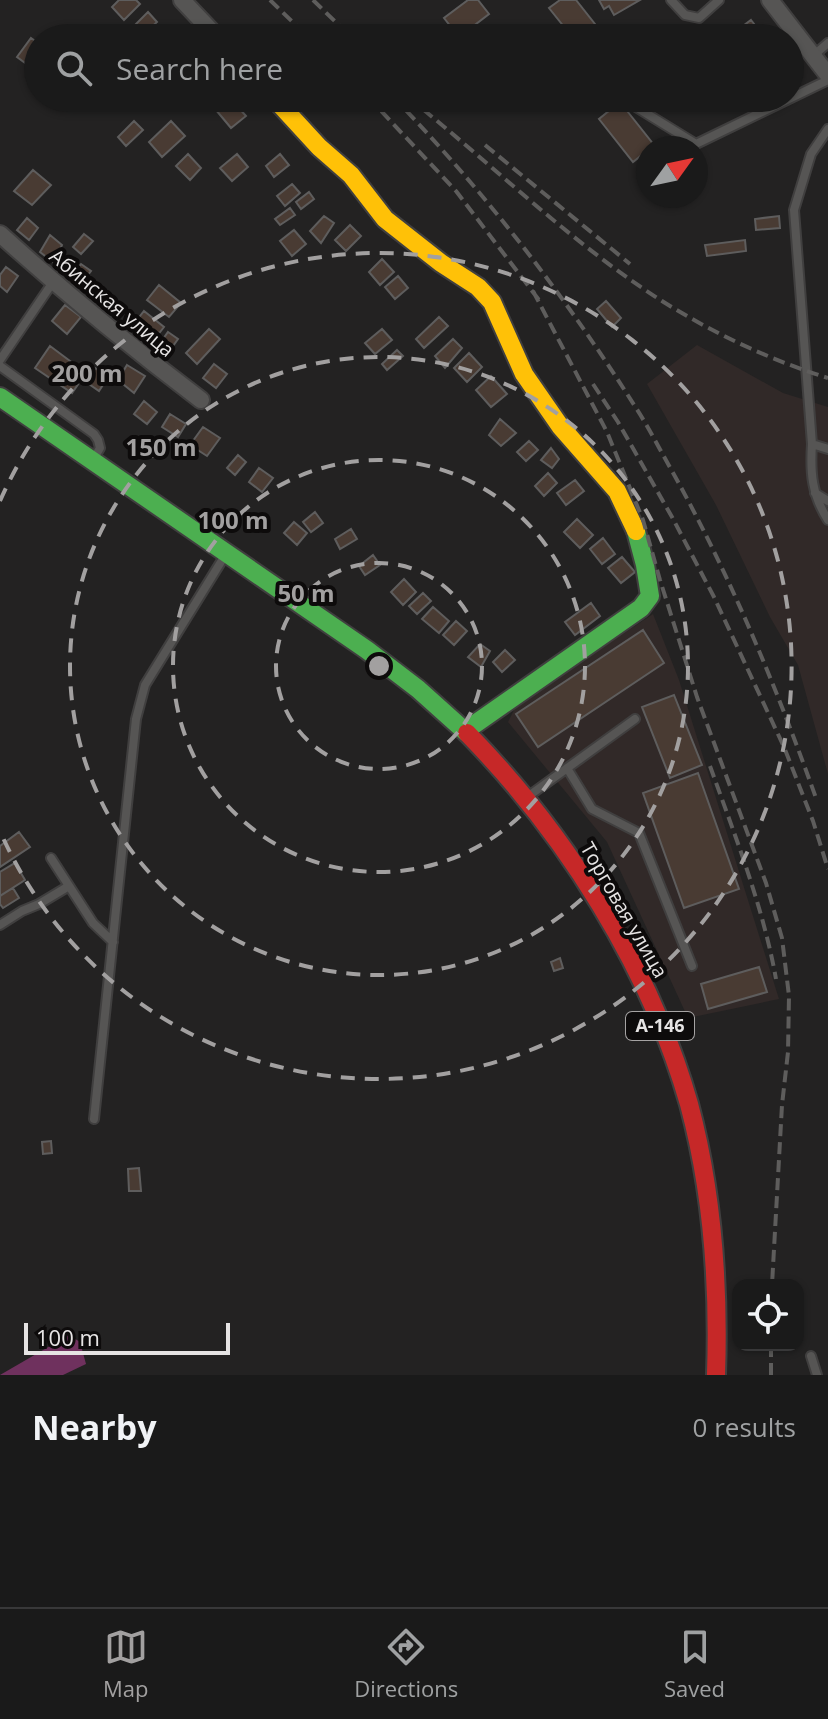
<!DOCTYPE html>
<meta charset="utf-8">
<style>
body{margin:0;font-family:"Open Sans",sans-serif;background:#232323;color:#f1f3f6}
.controls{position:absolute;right:24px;bottom:24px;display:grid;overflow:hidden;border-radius:16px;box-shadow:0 2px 6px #0004}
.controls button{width:72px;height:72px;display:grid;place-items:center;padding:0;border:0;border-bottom:2px solid #383839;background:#1a1a1a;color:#f1f3f6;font:40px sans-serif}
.compass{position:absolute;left:636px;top:136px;width:72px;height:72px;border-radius:50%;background:#1a1a1a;box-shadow:0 2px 6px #0004;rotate:57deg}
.scale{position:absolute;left:24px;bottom:20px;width:206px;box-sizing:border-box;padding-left:8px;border:4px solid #e6e4e4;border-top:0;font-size:22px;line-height:28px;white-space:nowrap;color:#e6e4e4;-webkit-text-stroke:6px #0d0b0b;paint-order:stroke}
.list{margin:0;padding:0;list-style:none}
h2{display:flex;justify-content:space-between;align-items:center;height:104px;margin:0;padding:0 32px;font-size:34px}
h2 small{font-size:26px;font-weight:400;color:#9fa1a2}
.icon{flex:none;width:44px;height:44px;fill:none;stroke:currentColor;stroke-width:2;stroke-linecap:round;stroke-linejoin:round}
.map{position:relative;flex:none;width:828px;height:1375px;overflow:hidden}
.search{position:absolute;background:#1a1a1a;box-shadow:0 2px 6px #0004;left:24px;right:24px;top:24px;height:88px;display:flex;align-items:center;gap:20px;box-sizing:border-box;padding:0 28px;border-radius:44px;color:#9fa1a2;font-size:30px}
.sheet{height:232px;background:#1a1a1a}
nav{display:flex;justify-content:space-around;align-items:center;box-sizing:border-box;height:112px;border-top:2px solid #383839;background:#1a1a1a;font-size:22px;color:#9fa1a2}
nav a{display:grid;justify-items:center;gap:4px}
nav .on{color:#a2a0a0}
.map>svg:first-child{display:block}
.built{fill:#312928}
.water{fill:#6f315e}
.building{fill:#493b33;stroke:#5e5d5d;stroke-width:2}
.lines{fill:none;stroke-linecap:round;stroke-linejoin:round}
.lane-casing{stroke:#403f3f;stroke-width:12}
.street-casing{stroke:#403f3f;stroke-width:20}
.fast-casing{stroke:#403f3f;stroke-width:22}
.slow-casing{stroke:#403f3f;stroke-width:22}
.jam-casing{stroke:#403f3f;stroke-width:22}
.lane{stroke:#565554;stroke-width:8}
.street{stroke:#565554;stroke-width:16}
.fast{stroke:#4caf50;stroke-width:18}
.slow{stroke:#ffc107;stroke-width:18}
.jam{stroke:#c62828;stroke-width:18}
.rail{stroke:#5e5d5c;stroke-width:4;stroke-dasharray:12 6;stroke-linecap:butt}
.ring{fill:none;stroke:#a2a0a0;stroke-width:4;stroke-dasharray:14 10}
.labels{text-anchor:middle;stroke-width:8;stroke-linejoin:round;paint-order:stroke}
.shield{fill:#0d0b0b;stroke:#a5a3a3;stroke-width:2}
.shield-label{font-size:18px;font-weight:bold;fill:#e6e4e4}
.street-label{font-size:20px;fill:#e6e4e4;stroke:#0d0b0b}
.centre{fill:#a2a0a0;stroke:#0d0b0b;stroke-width:4}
.ring-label{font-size:24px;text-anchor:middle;font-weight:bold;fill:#a2a0a0;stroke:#0d0b0b;stroke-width:8;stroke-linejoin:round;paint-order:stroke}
</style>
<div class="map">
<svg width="828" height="1375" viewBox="0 0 828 1375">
<rect width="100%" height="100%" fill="#232222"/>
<path class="built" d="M 697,345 L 783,393 L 828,407 L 828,774 L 798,665 L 770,617 L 716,505 L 647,384 Z
M 653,614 L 679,680 L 779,999 L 688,1018 L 607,842 L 508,722 L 517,704 Z"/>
<path class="water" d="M 69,1335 L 80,1342 L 86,1364 L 63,1375 L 0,1375 Z"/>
<path class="building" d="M 119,0 L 136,0 L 140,4 L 124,20 L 112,7 Z
M 468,0 L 478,0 L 489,14 L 459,37 L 444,18 Z
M 560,0 L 576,0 L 606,38 L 573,38 L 549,8 Z
M 599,0 L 640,0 L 614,15 L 609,6 L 604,9 Z
M 148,12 L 157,22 L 144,34 L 135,25 Z
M 751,20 L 765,38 L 733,38 L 731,35 Z
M 430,29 L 435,36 L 439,32 L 443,38 L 418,38 Z
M 31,38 L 38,43 L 38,68 L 36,71 L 17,57 Z
M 230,98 L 246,116 L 231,128 L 216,110 Z
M 620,102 L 654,145 L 648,148 L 648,150 L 633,162 L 599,119 Z
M 134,121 L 143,130 L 126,146 L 118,137 Z
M 171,121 L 185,136 L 162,157 L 149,142 Z
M 188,154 L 201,168 L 190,180 L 176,166 Z
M 237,154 L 248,167 L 232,181 L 220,168 Z
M 280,154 L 289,165 L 274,177 L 266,166 Z
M 33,170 L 51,185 L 32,205 L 14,191 Z
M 292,184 L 300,193 L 285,206 L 277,196 Z
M 309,192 L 314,199 L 301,209 L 296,202 Z
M 290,208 L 295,215 L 280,225 L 275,219 Z
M 324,216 L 334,223 L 321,243 L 310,231 Z
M 779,216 L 780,228 L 756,230 L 755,219 Z
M 27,218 L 38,228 L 29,240 L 17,230 Z
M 350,225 L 361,236 L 346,251 L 335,240 Z
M 294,230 L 306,244 L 292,256 L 280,241 Z
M 84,234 L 93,241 L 81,254 L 73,247 Z
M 50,235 L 62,245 L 54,263 L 40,252 Z
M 745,240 L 746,251 L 707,256 L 705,245 Z
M 382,259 L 394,272 L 380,285 L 369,272 Z
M 81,264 L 91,271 L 81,284 L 72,276 Z
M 6,267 L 18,276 L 7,292 L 0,286 L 0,275 Z
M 398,276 L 408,288 L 395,299 L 385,287 Z
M 159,285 L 181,303 L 169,317 L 147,300 Z
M 606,301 L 621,318 L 612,327 L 597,309 Z
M 65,305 L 81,317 L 67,334 L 52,321 Z
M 144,311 L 164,327 L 153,341 L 133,325 Z
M 439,317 L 448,326 L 424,348 L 416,339 Z
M 209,329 L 220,339 L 197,364 L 186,353 Z
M 382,329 L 392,340 L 375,354 L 365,343 Z
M 168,332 L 178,339 L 168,353 L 158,346 Z
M 453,339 L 462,348 L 445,368 L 435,356 Z
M 50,346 L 86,373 L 72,393 L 35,368 Z
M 397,350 L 403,356 L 387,370 L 382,364 Z
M 469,353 L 482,367 L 467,382 L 454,368 Z
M 214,364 L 227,374 L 216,388 L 203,378 Z
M 127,365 L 145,376 L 134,393 L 118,380 Z
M 95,368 L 108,377 L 99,391 L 86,382 Z
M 491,376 L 507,394 L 491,407 L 476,390 Z
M 144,401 L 157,412 L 147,424 L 134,414 Z
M 170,414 L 186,424 L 178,437 L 162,427 Z
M 500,419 L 516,433 L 501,446 L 489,435 Z
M 203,427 L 220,438 L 207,456 L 190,445 Z
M 529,441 L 538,450 L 526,461 L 517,452 Z
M 551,448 L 559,459 L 552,468 L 541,460 Z
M 238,455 L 246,462 L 235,475 L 227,468 Z
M 259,468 L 273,478 L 262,492 L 249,482 Z
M 548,473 L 557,483 L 544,496 L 535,486 Z
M 575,480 L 584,491 L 566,505 L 557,493 Z
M 315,512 L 323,523 L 311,532 L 303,522 Z
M 577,519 L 593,535 L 580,548 L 564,532 Z
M 294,522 L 307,533 L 297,545 L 284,533 Z
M 351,529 L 357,539 L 340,549 L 335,539 Z
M 603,538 L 615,554 L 602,564 L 590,549 Z
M 373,555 L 380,565 L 365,575 L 359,566 Z
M 622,557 L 635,572 L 621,583 L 608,568 Z
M 404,579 L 416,592 L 403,605 L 391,592 Z
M 423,593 L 431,601 L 417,614 L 409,606 Z
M 591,603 L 600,616 L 575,635 L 565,622 Z
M 433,607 L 449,621 L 439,633 L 422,619 Z
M 456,621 L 467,631 L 454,645 L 443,635 Z
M 643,630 L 664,663 L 538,747 L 516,714 Z
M 480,644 L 490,651 L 481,667 L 468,657 Z
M 505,650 L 515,660 L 502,672 L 493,662 Z
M 674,695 L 702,765 L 670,778 L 642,707 Z
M 698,773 L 739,889 L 684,908 L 643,793 Z
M 19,832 L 30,847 L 0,867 L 0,846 Z
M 15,863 L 25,880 L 0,896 L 0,872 Z
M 13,888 L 19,898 L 3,908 L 0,904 L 0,896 Z
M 560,958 L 563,968 L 554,971 L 551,962 Z
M 759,967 L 767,992 L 708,1009 L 701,984 Z
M 51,1141 L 52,1153 L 43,1154 L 42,1142 Z
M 139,1168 L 141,1191 L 129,1191 L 128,1169 Z"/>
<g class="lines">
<defs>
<path id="lane" d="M 671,0 L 685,15 L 699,18 L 719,0
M 813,56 L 828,43
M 631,104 L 696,144 L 828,80
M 828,129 L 811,154 L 794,210 L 812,444 C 810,473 812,495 828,520
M 0,360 L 53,282
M 0,366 L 94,434 L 98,440 L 100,448 L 94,458
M 812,444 L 828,449
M 815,493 L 828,501
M 567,768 L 592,809 L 639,833 L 692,966
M 530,795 L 635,719
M 51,858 L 93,923 L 113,942
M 0,925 L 22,911 L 39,904 L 69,886
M 94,1119 L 136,719 L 145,685 L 224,557
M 811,1356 L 817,1375"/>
<path id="street" d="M 182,0 L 218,38
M 770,0 L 828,75
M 0,234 C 64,292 131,347 201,400"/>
<path id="fast" d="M 0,397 L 367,650 L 418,689 L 467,733
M 465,731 L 641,608 L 650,596 L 645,565 L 636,531"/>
<path id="slow" d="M 274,98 L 319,147 L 351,175 L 385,219 L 441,263 L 478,287 L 492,302 L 524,374 L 560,426 L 617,491 L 636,531"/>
<path id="jam" d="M 467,733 C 566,834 650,967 689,1104 C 712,1190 719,1287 716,1375"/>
</defs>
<use href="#lane" class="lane-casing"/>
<use href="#street" class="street-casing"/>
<use href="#fast" class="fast-casing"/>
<use href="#slow" class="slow-casing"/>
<use href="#jam" class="jam-casing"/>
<use href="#lane" class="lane"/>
<use href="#street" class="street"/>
<use href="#fast" class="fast"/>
<use href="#slow" class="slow"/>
<use href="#jam" class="jam"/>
<path class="rail" d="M 270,0 L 309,38
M 313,0 L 352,38
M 369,98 L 456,191 L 539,300
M 394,98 C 485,192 566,297 636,408 C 649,428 660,450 672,471 C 730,575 776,686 816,798
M 409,98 C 493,165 571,243 662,301 C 713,333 770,360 828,378
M 485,145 L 630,264
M 533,291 L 607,432 L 643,520 L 660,580 L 697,697 L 766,883 L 782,938 L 789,996 L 788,1052 L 782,1105 L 772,1285
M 593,384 L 618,422 L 672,517 L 714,597 L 784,747 L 813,821 L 828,869
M 710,766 C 735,836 763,906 776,979
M 771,1345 L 771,1375"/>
</g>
<g class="ring">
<circle cx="379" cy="666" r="103"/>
<circle cx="379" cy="666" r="206"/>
<circle cx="379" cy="666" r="309"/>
<path d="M0 501A413 413 0 1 1 0 831"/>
</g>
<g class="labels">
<rect class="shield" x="626" y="1012" width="68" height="28" rx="6"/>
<g class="shield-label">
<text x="660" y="1032">А-146</text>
</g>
<g class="street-label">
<text transform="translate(112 303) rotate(40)" y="7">Абинская улица</text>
<text transform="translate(624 910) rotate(60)" y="7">Торговая улица</text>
</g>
</g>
<circle cx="379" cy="666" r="12" class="centre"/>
<g class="ring-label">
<text x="87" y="382">200 m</text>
<text x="161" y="456">150 m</text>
<text x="233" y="529">100 m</text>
<text x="306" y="602">50 m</text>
</g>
</svg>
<div class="controls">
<button><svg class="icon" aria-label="locate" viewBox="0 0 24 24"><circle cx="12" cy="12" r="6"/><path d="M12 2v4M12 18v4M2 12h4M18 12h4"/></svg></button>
</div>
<svg class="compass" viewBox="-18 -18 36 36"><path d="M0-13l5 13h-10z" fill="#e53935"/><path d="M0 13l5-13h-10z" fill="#9fa1a2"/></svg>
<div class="scale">100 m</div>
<div class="search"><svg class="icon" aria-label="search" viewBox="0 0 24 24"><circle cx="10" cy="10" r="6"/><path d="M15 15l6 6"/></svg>Search here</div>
</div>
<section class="sheet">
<h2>Nearby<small>0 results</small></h2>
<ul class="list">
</ul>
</section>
<nav>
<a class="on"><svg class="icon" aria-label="map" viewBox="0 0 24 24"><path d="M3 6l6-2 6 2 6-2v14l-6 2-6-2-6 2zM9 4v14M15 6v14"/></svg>Map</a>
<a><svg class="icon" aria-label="directions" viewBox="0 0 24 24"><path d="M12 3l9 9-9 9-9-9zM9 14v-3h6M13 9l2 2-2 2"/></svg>Directions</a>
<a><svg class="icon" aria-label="saved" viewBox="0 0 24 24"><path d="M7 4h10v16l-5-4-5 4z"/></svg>Saved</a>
</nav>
